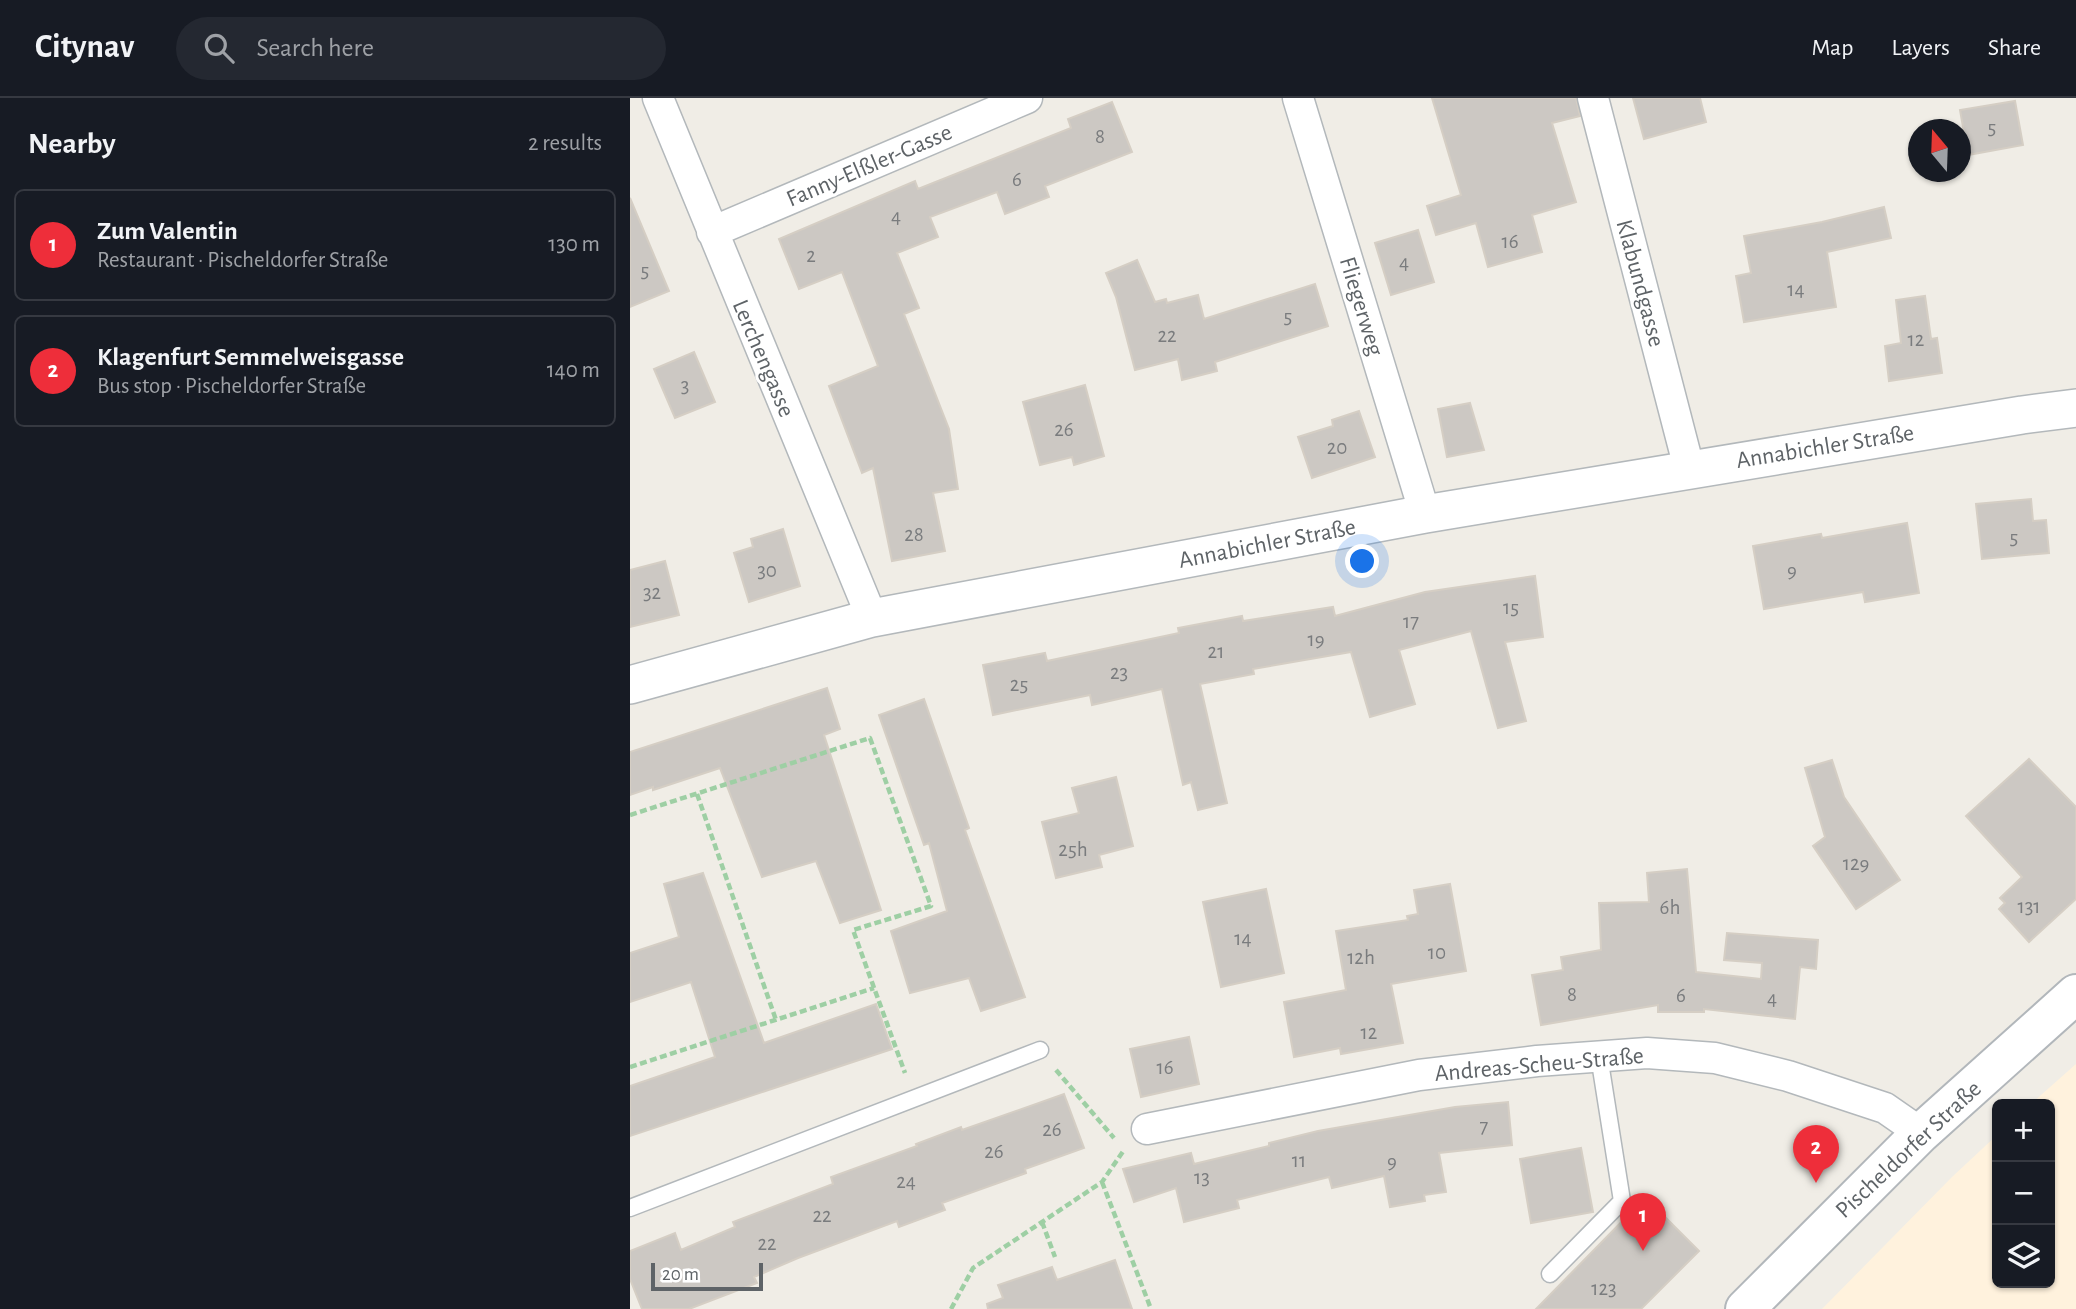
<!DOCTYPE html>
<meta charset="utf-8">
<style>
body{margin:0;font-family:"Alegreya Sans",sans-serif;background:#242831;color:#f1f3f6}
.controls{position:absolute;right:21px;bottom:21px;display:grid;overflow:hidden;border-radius:10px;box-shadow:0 2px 5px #0004}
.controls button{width:63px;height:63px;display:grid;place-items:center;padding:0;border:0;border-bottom:2px solid #363941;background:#171b24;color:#f1f3f6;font:35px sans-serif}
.compass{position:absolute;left:1278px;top:21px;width:63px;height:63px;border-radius:50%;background:#171b24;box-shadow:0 2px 5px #0004;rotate:341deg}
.scale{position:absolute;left:21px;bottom:18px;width:112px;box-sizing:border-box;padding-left:7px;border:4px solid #5e6367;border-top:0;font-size:19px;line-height:24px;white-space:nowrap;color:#5e6367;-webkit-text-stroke:5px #fff;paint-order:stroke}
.you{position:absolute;left:733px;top:464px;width:24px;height:24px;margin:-18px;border:5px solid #fff;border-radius:50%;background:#1a73e8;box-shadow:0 0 0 10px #1a73e833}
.badge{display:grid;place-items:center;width:46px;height:46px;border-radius:50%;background:#ee2e3a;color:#fff;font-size:23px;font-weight:700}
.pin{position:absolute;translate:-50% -58px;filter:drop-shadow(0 2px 4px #0008)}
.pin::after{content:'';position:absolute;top:37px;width:24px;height:21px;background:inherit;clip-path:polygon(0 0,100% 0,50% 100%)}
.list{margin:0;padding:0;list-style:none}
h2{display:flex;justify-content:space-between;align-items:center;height:91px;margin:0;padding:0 28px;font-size:30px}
h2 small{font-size:23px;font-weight:400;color:#9ea1a6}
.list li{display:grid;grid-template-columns:46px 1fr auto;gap:21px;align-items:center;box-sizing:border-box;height:112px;margin:0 14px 14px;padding:0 14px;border:2px solid #363941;border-radius:10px}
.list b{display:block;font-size:26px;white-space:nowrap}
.list p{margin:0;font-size:23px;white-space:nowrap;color:#9ea1a6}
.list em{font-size:23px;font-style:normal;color:#9ea1a6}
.icon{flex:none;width:38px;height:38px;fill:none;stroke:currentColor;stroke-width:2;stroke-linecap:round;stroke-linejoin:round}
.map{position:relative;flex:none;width:1446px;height:1211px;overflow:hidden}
header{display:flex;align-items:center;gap:42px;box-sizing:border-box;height:98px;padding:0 35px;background:#171b24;border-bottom:2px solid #363941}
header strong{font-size:33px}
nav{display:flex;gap:38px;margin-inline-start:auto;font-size:24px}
.search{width:490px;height:63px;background:#242831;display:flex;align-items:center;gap:18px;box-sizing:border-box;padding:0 24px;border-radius:38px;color:#9ea1a6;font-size:26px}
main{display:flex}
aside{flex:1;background:#171b24}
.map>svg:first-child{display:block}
.commercial{fill:#fff2dd}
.building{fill:#ccc8c3;stroke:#d5cec4;stroke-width:2}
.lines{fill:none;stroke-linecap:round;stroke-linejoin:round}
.service-casing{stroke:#b3b8bb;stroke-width:19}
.minor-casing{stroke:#b3b8bb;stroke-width:33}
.tertiary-casing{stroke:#b3b8bb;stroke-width:40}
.secondary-casing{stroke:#b2b7bb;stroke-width:42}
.path{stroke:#9ecfa4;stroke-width:4.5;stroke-dasharray:7 3.5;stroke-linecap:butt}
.service{stroke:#fff;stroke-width:16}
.minor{stroke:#fff;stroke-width:30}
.tertiary{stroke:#fff;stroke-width:37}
.secondary{stroke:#fff;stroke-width:38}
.labels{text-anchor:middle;stroke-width:6;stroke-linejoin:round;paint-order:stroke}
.number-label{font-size:21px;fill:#7a7c7e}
.street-label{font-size:24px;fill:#5e6367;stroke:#fff}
</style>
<header>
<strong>Citynav</strong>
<div class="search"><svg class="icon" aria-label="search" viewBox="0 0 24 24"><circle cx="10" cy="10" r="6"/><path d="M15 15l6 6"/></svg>Search here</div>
<nav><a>Map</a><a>Layers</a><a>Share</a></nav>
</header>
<main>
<aside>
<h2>Nearby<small>2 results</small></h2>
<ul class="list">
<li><span class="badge">1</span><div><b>Zum Valentin</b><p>Restaurant · Pischeldorfer Straße</p></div><em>130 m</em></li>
<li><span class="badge">2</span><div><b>Klagenfurt Semmelweisgasse</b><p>Bus stop · Pischeldorfer Straße</p></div><em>140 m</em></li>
</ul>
</aside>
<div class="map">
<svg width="1446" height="1211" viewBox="0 0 1446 1211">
<rect width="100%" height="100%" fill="#f0ede6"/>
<path class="commercial" d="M 1446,966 L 1446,1211 L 1192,1211 L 1322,1079 L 1367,1037 L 1367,1185 L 1420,1185 L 1420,1006 L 1401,1006 Z"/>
<path class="building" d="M 802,0 L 946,0 L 950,18 L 922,25 L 946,104 L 902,117 L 912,154 L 858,169 L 846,125 L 806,137 L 797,108 L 831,97 Z
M 1003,0 L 1070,0 L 1076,24 L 1014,41 Z
M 1385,3 L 1393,47 L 1338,57 L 1330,12 Z
M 482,4 L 502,54 L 415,88 L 419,99 L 375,116 L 367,94 L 300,119 L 308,139 L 267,155 L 289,210 L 274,216 L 319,331 L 328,391 L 303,395 L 315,453 L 262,463 L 243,370 L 232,375 L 199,288 L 248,268 L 212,174 L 169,191 L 149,141 L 285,83 L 288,91 L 441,30 L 438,21 Z
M 0,100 L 39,193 L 0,209 Z
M 1254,109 L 1261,140 L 1197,154 L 1206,209 L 1114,224 L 1106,178 L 1121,175 L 1114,138 L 1192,124 Z
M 788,132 L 804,184 L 761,197 L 745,145 Z
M 507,162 L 525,204 L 536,201 L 537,205 L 568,197 L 574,221 L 685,186 L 698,228 L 585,264 L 587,273 L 552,282 L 548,261 L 505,272 L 486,199 L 476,175 Z
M 1295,198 L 1301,241 L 1307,240 L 1312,275 L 1259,283 L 1255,248 L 1271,245 L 1266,202 Z
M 64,254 L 85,304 L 45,320 L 24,271 Z
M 455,287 L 474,358 L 444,367 L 442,359 L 410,367 L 393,304 Z
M 840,305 L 854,352 L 817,359 L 808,311 Z
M 729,313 L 745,359 L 682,380 L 668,339 L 703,328 L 702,322 Z
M 1401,401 L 1403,423 L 1416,422 L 1419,455 L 1352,461 L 1346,406 Z
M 1277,425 L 1289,495 L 1235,504 L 1233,494 L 1134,511 L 1123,448 L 1191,436 L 1192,440 Z
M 153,431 L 170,488 L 119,504 L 104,455 L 123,449 L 121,441 Z
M 35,463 L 49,517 L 0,529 L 0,472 Z
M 905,478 L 913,539 L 875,544 L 896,623 L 868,630 L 841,533 L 769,552 L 785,606 L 740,619 L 721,554 L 623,571 L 624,576 L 570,586 L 597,705 L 568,712 L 561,684 L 553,687 L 532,591 L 462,607 L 460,597 L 363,617 L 353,567 L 415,555 L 417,563 L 549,535 L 548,530 L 612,518 L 613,523 L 703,509 L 705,518 L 795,494 Z
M 197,590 L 210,631 L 194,637 L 251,812 L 210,825 L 186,763 L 132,779 L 90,670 L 23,692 L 23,689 L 0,697 L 0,654 Z
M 294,601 L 339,730 L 335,732 L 395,899 L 351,913 L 339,880 L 280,895 L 261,833 L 317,813 L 299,745 L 294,747 L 249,617 Z
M 1399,661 L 1446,709 L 1446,801 L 1399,844 L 1369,811 L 1375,805 L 1370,800 L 1392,779 L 1336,718 Z
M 1202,662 L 1214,699 L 1270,782 L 1226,811 L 1183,748 L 1195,739 L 1175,670 Z
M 486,679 L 503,748 L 469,757 L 472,769 L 426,780 L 412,724 L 449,715 L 442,690 Z
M 1057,771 L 1066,874 L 1131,881 L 1132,865 L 1094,862 L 1097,835 L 1188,842 L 1186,871 L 1170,869 L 1165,921 L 1074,911 L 1074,914 L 1028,914 L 1028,907 L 911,927 L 902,877 L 933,872 L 931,859 L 971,852 L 969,805 L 1019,804 L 1017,775 Z
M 73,775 L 134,945 L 246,906 L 262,951 L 0,1038 L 0,988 L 85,959 L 61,884 L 0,904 L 0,855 L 49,839 L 34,786 Z
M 820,786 L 836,873 L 761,886 L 773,945 L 711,956 L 710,950 L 664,959 L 654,904 L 716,892 L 706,833 L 778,822 L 777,818 L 788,816 L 784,792 Z
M 636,791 L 654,875 L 591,889 L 573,804 Z
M 559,939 L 569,986 L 511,999 L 500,951 Z
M 434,996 L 454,1050 L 395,1071 L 396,1075 L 312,1105 L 315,1112 L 269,1129 L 267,1123 L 168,1160 L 124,1179 L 127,1185 L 59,1211 L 12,1211 L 0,1181 L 0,1153 L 45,1135 L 51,1152 L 105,1129 L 103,1124 L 203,1086 L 201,1079 L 287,1048 L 286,1046 L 331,1029 L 332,1032 Z
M 878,1004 L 882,1047 L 809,1055 L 816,1094 L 794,1097 L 795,1103 L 760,1109 L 754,1078 L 702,1090 L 699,1079 L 607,1102 L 609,1110 L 554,1124 L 546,1090 L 504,1104 L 493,1071 L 561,1055 L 564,1066 L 639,1048 L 639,1045 L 688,1033 L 825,1009 Z
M 951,1050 L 963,1114 L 901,1125 L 890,1061 Z
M 1012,1103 L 1025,1117 L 1029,1113 L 1069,1153 L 1011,1211 L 906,1211 Z
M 485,1162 L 502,1211 L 358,1211 L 357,1206 L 373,1200 L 368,1187 L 422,1169 L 427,1182 Z"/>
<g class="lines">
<defs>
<path id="service" d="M 0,1110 L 410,952
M 920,1176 L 992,1103 L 969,958"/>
<path id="minor" d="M 28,0 L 242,520
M 668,0 L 795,416
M 963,0 L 1059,370
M 82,134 L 397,0
M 517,1031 L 789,977 L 907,963 L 1017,955 L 1085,960 L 1158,978 L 1255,1010 L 1291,1035"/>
<path id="tertiary" d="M 0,587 L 242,520 L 795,416 L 1392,317 L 1446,310"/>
<path id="secondary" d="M 1115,1211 L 1291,1035 L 1446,896"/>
</defs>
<use href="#service" class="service-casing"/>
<use href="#minor" class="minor-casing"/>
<use href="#tertiary" class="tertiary-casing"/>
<use href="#secondary" class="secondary-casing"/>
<path class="path" d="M 67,696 L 146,922
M 0,717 L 240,640 L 301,808 L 223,832 L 275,975
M 0,969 L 244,890
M 426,972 L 484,1040
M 472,1084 L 521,1211
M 412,1124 L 425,1159
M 321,1211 L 343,1170 L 472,1084 L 494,1052"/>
<use href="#service" class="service"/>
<use href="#minor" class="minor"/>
<use href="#tertiary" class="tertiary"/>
<use href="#secondary" class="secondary"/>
</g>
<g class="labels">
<g class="number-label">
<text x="1362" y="36">5</text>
<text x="470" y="45">8</text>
<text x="387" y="88">6</text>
<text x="266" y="125">4</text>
<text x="880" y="150">16</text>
<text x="181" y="164">2</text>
<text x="774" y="171">4</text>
<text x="15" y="179">5</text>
<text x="1166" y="198">14</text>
<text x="658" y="225">5</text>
<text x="537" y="244">22</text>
<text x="1286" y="248">12</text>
<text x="55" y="294">3</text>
<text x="434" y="338">26</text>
<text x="707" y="356">20</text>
<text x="284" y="443">28</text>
<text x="1384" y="446">5</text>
<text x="137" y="479">30</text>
<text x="1162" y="479">9</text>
<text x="22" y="501">32</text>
<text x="881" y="516">15</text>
<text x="781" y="530">17</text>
<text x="686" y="548">19</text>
<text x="586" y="560">21</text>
<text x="489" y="581">23</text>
<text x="389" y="593">25</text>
<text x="443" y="758">25h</text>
<text x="1226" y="772">129</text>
<text x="1399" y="815">131</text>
<text x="1040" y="816">6h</text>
<text x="613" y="847">14</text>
<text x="807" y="861">10</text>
<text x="731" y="866">12h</text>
<text x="942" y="903">8</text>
<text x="1051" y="904">6</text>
<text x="1142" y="907">4</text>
<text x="739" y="941">12</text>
<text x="535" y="976">16</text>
<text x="854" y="1035">7</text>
<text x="422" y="1038">26</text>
<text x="364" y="1060">26</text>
<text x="669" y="1069">11</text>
<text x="762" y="1070">9</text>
<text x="572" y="1086">13</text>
<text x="276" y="1090">24</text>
<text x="192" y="1124">22</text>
<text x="137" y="1152">22</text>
<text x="974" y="1197">123</text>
</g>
<g class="street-label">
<text transform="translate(239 67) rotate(-23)" y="8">Fanny-Elßler-Gasse</text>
<text transform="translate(1011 185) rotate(75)" y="8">Klabundgasse</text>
<text transform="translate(732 208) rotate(73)" y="8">Fliegerweg</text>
<text transform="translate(134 260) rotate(67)" y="8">Lerchengasse</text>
<text transform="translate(1195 348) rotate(-9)" y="8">Annabichler Straße</text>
<text transform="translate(637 445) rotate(-11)" y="8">Annabichler Straße</text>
<text transform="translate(909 966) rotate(-5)" y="8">Andreas-Scheu-Straße</text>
<text transform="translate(1278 1051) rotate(-43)" y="8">Pischeldorfer Straße</text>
</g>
</g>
</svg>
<div class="controls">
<button>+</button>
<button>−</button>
<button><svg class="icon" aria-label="layers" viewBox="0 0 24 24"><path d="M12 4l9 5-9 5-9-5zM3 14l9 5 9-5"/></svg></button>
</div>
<svg class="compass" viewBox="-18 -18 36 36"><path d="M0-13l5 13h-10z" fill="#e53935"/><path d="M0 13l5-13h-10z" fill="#9ea1a6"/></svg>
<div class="scale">20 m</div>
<div class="you"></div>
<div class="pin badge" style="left:1013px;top:1153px">1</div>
<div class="pin badge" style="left:1186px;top:1085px">2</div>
</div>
</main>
